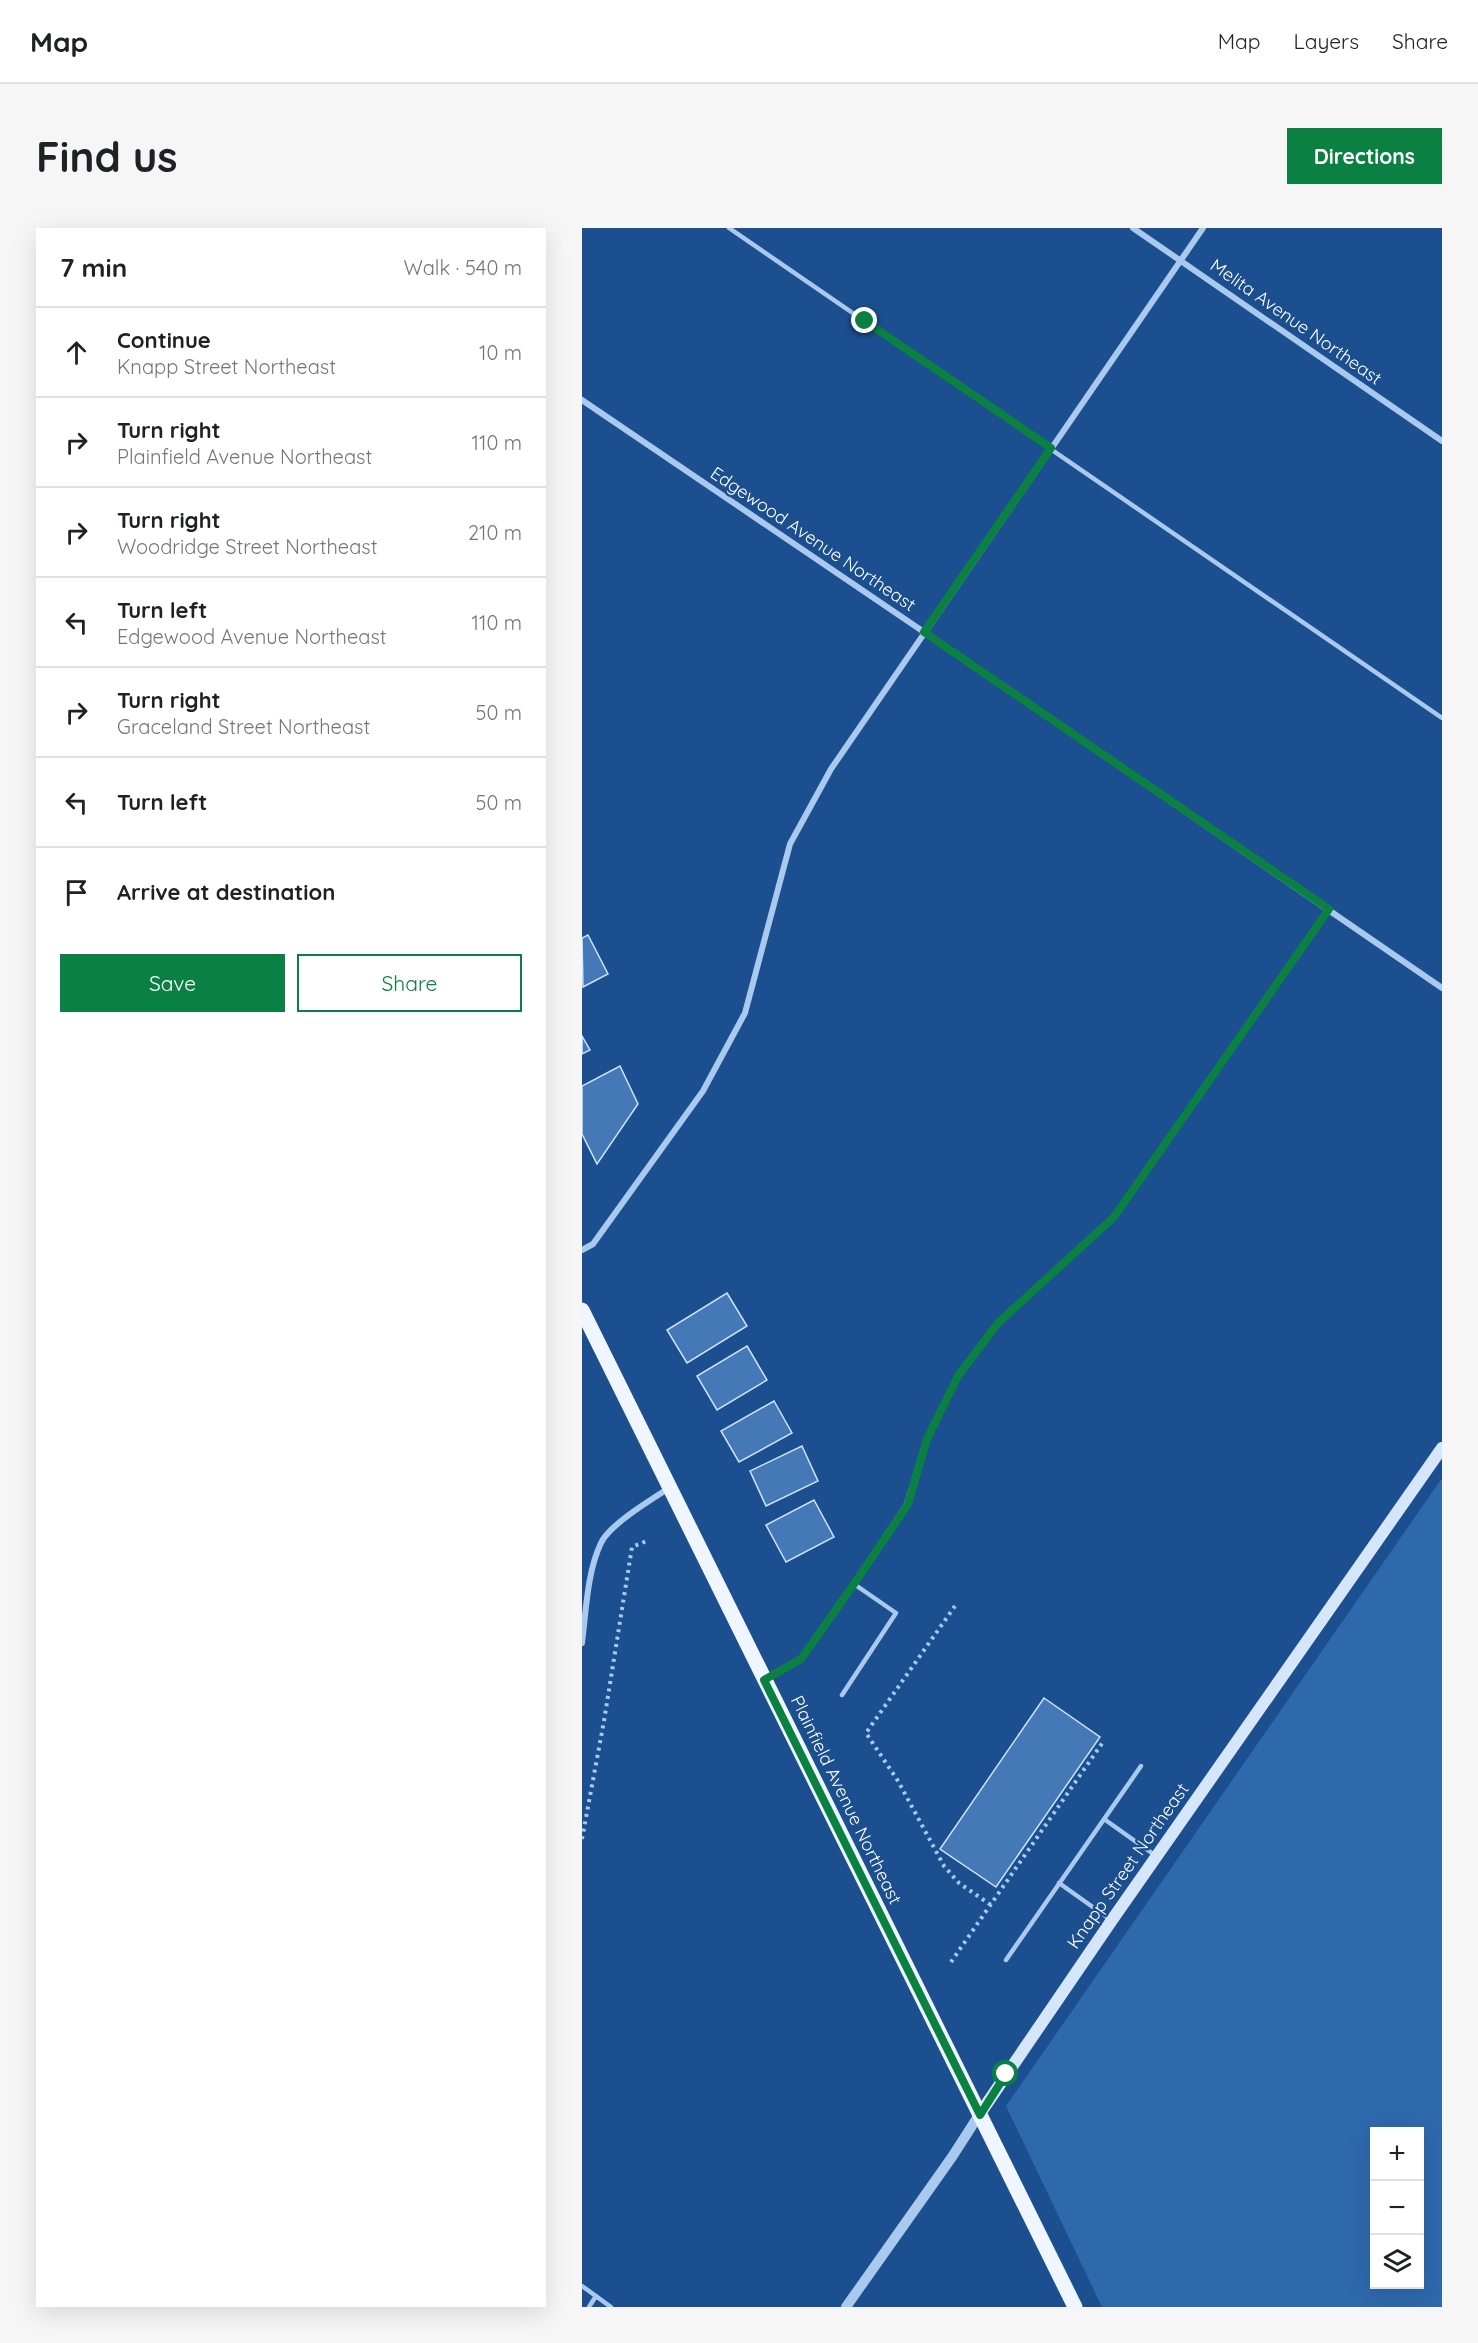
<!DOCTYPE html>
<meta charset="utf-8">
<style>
body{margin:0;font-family:Quicksand,sans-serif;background:#f6f6f6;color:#202124}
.controls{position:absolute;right:18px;bottom:18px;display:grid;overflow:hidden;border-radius:0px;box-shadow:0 6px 24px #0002}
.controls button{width:54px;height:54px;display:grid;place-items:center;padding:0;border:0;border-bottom:2px solid #e0e0e0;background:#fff;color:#202124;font:30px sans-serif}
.stop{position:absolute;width:18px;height:18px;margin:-14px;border:4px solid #0b8043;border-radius:50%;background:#fff}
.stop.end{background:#0b8043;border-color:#fff;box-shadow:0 2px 6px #0008}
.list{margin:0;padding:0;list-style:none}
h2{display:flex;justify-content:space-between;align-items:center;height:78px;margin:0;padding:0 24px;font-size:26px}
h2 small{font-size:20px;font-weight:400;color:#757577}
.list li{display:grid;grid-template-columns:39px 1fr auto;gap:18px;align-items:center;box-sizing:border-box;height:90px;padding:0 24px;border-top:2px solid #e0e0e0}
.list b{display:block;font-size:22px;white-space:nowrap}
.list p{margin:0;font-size:20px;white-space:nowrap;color:#757577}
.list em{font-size:20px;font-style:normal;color:#757577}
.actions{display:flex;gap:12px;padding:18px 24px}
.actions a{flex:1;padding:14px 0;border:2px solid #0b8043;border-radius:0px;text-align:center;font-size:21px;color:#0b8043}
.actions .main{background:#0b8043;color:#fff}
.icon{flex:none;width:33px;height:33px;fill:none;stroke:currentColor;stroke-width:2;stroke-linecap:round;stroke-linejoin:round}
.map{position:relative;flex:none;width:860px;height:2079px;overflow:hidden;border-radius:0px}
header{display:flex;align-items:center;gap:36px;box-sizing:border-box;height:84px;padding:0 30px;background:#fff;border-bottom:2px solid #e0e0e0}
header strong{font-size:28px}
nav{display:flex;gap:33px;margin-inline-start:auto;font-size:21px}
.intro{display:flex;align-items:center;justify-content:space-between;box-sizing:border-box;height:144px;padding:0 36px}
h1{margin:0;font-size:42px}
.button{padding:15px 27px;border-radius:0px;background:#0b8043;color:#fff;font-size:21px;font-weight:700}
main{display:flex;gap:36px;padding:0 36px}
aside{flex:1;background:#fff;border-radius:0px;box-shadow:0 6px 24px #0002}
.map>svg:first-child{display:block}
.green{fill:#2e69ad;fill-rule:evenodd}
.building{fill:#4478b7;stroke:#cfe3fa;stroke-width:1.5}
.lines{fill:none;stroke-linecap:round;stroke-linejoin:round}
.path{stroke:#a9c9ee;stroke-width:4;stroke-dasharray:3 4.5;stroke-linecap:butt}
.service{stroke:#a9c9ee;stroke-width:4.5}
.minor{stroke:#a9c9ee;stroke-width:6}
.tertiary{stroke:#a9c9ee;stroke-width:10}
.secondary{stroke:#d6e6fa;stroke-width:12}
.primary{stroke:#f0f6ff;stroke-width:15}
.route{stroke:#0b8043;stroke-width:8}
.labels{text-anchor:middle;stroke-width:5;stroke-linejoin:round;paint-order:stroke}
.street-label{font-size:18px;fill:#fff;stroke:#1b4f8f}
</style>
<header>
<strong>Map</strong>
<nav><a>Map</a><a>Layers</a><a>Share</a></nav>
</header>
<div class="intro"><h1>Find us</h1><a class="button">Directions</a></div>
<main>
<aside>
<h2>7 min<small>Walk · 540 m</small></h2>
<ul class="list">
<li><svg class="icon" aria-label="ahead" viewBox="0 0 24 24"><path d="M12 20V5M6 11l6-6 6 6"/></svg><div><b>Continue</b><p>Knapp Street Northeast</p></div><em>10 m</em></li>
<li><svg class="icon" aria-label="right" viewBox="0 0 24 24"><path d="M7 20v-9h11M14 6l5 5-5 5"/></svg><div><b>Turn right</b><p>Plainfield Avenue Northeast</p></div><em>110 m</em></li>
<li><svg class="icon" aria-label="right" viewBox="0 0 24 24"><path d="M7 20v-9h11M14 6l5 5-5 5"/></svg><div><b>Turn right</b><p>Woodridge Street Northeast</p></div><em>210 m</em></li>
<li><svg class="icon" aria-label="left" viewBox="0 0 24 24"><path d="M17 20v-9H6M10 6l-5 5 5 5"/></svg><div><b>Turn left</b><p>Edgewood Avenue Northeast</p></div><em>110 m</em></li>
<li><svg class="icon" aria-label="right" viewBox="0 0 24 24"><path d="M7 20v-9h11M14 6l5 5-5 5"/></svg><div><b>Turn right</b><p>Graceland Street Northeast</p></div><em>50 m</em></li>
<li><svg class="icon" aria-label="left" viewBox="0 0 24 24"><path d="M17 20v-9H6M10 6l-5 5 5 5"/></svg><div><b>Turn left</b></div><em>50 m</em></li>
<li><svg class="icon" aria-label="arrive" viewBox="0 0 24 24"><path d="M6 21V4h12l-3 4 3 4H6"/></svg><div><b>Arrive at destination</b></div></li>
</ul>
<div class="actions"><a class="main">Save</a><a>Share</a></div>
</aside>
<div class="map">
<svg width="860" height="2079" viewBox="0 0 860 2079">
<rect width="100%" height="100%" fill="#1b4f8f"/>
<path class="green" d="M 860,1250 L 860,2079 L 520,2079 L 424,1878 ZM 792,1904 L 838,1904 L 838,2056 L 792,2056 Z"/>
<path class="building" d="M 6,707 L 26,746 L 1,759 L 0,710 Z
M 0,808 L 8,822 L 0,826 Z
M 38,838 L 56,876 L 15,936 L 0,906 L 0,858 Z
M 145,1065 L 165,1098 L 105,1135 L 85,1102 Z
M 165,1118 L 185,1152 L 135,1182 L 115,1148 Z
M 192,1173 L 210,1205 L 157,1234 L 139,1203 Z
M 220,1218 L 236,1253 L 184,1278 L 168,1243 Z
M 232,1272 L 252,1309 L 204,1334 L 184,1297 Z
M 462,1470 L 518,1509 L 414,1659 L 358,1621 Z"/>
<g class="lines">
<path class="path" d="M 373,1378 L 284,1505 L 316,1553 L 362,1638 L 377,1655 L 409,1677
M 0,1611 L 22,1493 L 50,1319 L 67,1312
M 369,1734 L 521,1514"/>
<path class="service" d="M 147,0 L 860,490
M 260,1467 L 314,1385 L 272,1356
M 522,1591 L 574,1628
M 477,1655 L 529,1692
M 424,1732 L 559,1538
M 0,2058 L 29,2079
M 7,2079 L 14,2068"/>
<path class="minor" d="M 551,0 L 860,213
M 0,172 L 364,419 L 860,760
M 0,1022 L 11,1016 L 121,863 L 163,785 L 208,616 L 249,541 L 621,0
M 0,1415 C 4,1384 5,1344 19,1315 C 27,1297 70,1271 87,1260
M 182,1451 L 219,1431 L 272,1356 L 325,1276 L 345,1211 L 376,1148 L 416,1095 L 532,989 L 747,681"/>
<path class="tertiary" d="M 264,2079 L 370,1929 L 397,1887"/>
<path class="secondary" d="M 397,1887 L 530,1692 L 860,1220"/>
<path class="primary" d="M 0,1082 L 493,2079"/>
</g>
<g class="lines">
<path class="route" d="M 283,93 L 469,220 L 342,404 L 747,681 L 532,989 L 416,1095 L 376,1148 L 345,1211 L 326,1276 L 272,1356 L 219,1431 L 182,1452 L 398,1887 L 424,1846"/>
</g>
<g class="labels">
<g class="street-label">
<text transform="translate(714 94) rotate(35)" y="6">Melita Avenue Northeast</text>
<text transform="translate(231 311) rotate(34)" y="6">Edgewood Avenue Northeast</text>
<text transform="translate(264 1572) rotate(64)" y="6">Plainfield Avenue Northeast</text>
<text transform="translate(546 1638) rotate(-55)" y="6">Knapp Street Northeast</text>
</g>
</g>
</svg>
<div class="controls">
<button>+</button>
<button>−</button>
<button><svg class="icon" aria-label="layers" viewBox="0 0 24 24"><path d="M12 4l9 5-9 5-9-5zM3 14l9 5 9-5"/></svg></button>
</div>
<div class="stop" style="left:424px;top:1846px"></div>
<div class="stop end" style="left:283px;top:93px"></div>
</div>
</main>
